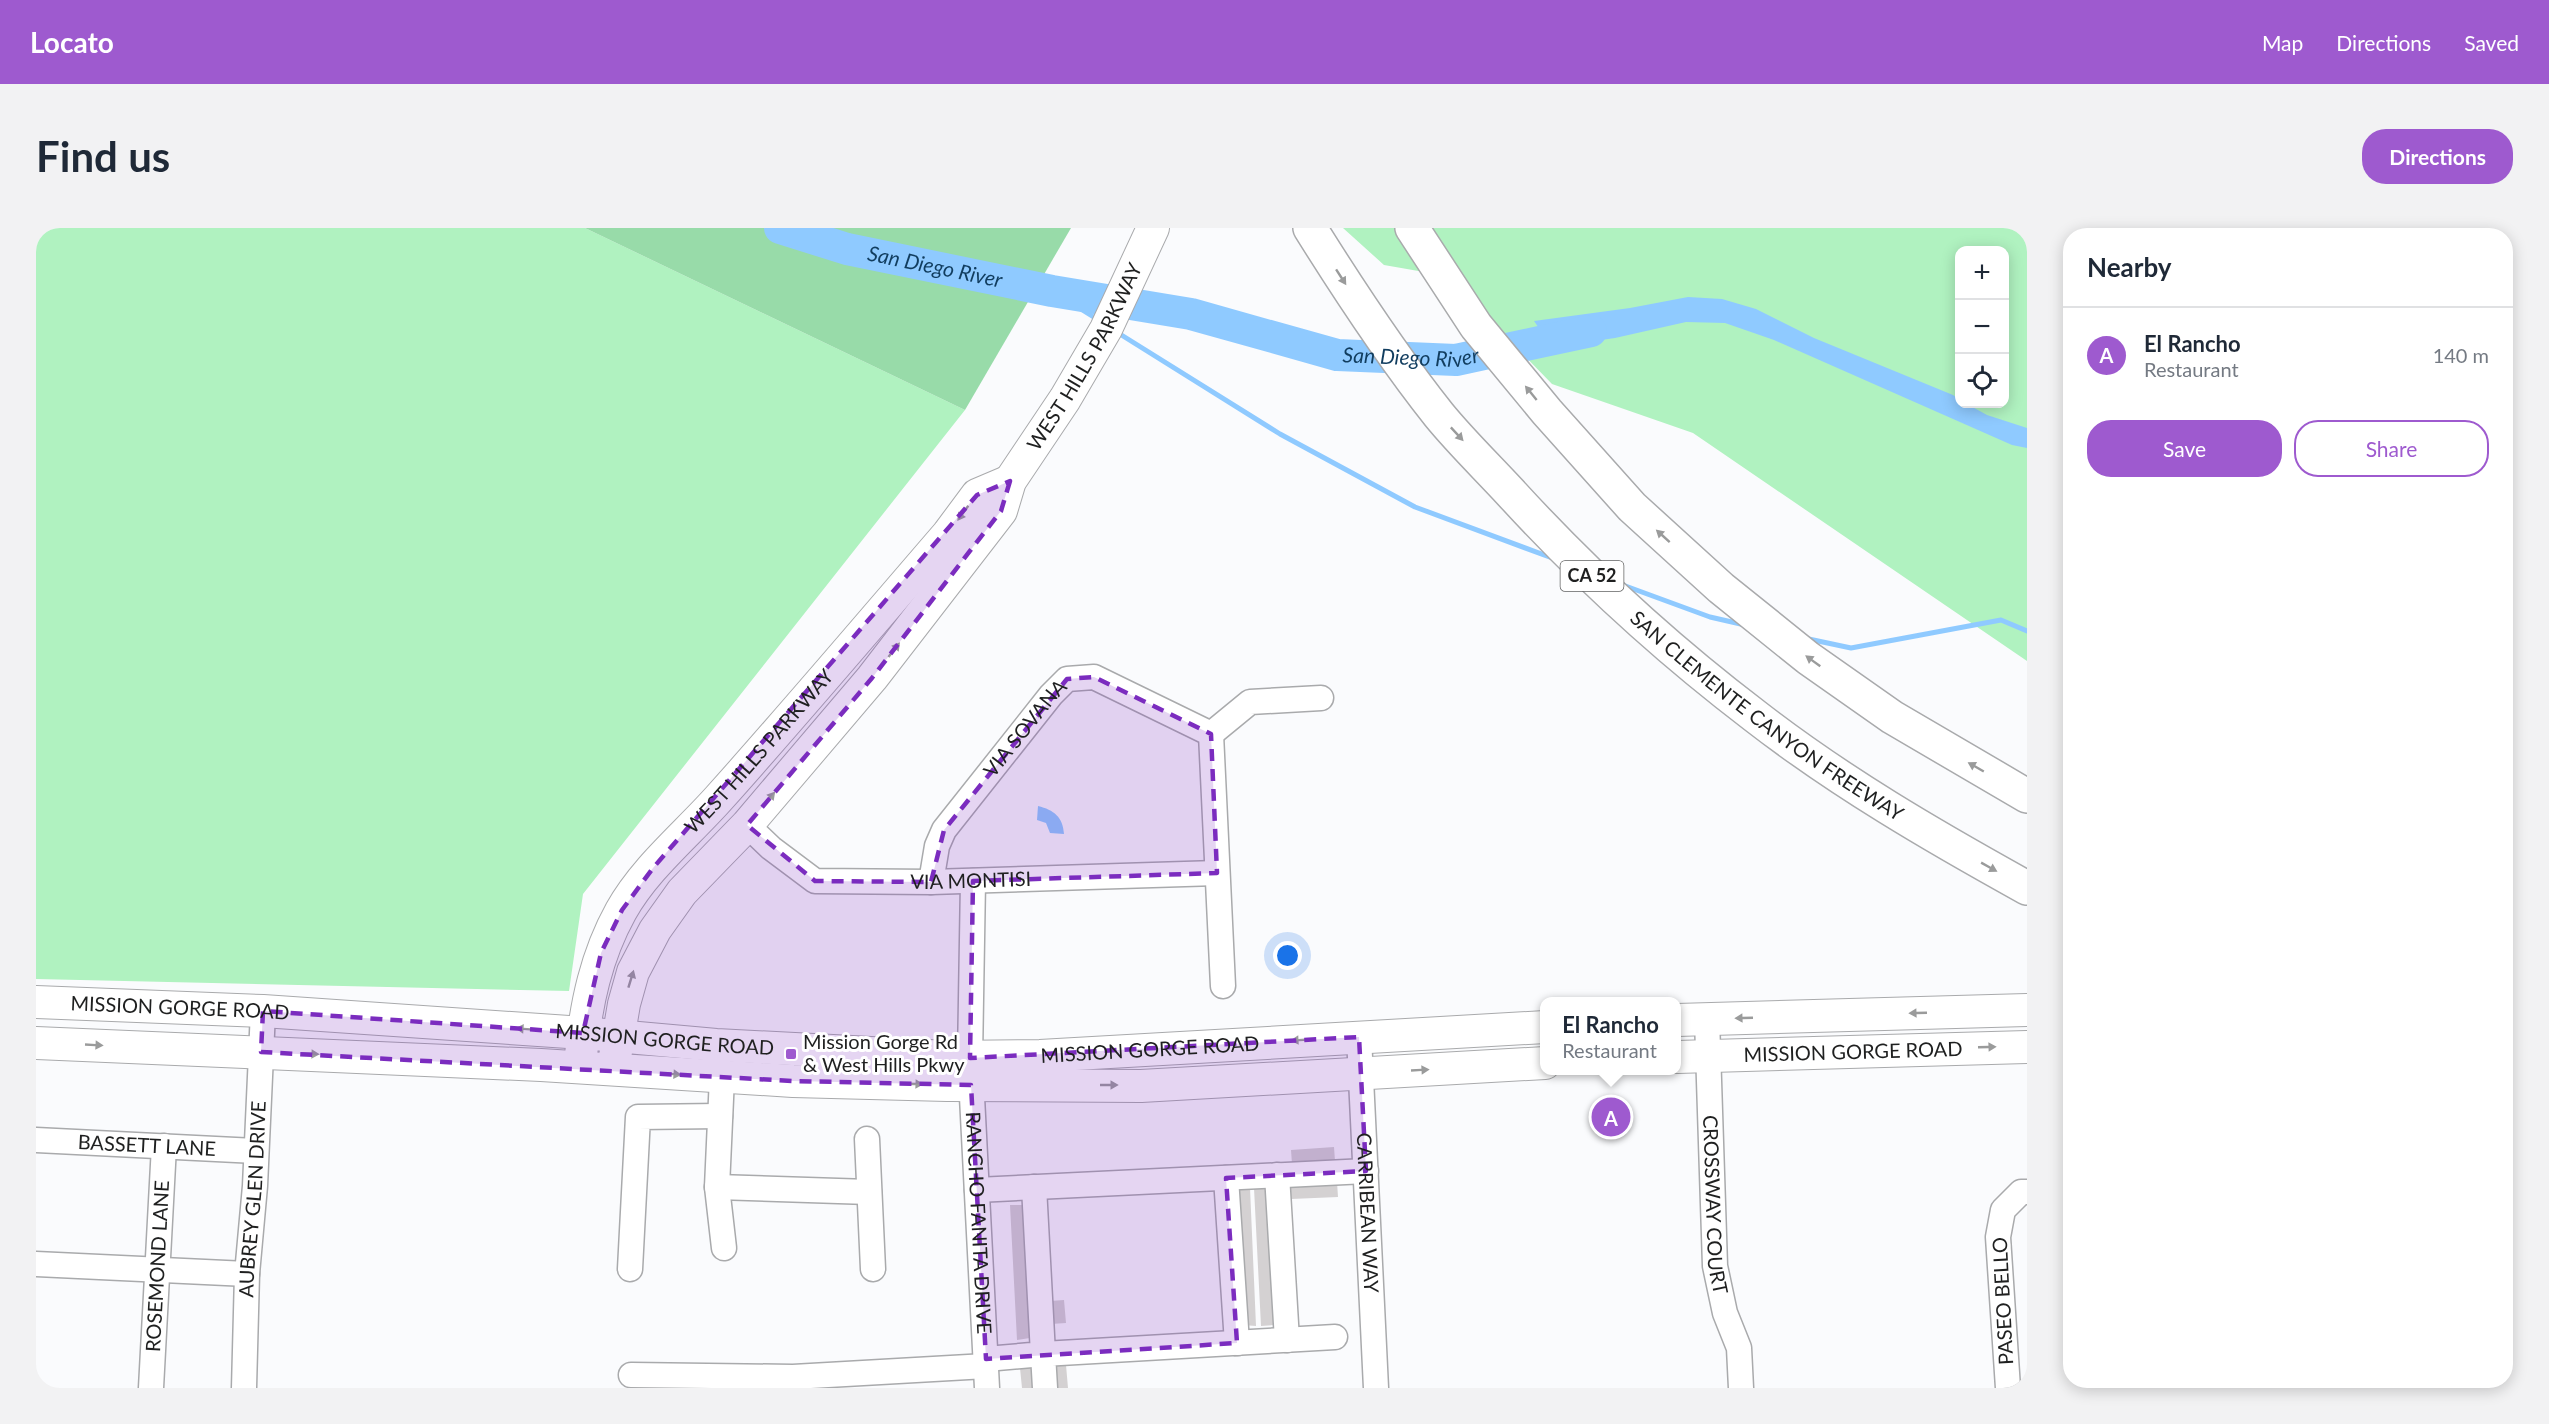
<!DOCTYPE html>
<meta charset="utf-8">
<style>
body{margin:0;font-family:Lato,sans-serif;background:#f2f2f3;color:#1f2937}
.controls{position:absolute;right:18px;top:18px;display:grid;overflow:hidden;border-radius:12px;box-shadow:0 3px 15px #0003}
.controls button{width:54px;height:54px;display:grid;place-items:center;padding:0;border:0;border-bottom:2px solid #e0e1e3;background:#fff;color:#1f2937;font:30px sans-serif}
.you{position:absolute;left:1252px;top:728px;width:21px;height:21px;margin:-15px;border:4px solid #fff;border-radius:50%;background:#1a73e8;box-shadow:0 0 0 9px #1a73e833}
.badge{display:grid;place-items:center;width:39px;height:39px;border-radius:50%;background:#9e5acf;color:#fff;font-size:20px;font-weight:700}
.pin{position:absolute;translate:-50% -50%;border:3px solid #fff;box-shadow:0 2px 6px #0006}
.popup{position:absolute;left:1504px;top:769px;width:141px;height:78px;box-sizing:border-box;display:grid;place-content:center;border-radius:12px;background:#fff;filter:drop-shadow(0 2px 4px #0005);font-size:20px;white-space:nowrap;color:#747a83}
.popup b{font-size:22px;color:#1f2937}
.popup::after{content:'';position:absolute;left:50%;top:100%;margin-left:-12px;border:12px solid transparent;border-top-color:#fff}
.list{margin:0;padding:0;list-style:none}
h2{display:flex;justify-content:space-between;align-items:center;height:78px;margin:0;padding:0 24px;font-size:26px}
h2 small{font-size:20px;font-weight:400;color:#747a83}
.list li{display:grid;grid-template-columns:39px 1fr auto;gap:18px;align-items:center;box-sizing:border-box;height:96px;padding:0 24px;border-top:2px solid #e0e1e3}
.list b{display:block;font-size:22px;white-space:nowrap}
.list p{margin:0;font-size:20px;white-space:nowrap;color:#747a83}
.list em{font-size:20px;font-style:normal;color:#747a83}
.actions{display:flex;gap:12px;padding:18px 24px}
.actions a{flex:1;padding:14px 0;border:2px solid #9e5acf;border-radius:24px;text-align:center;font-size:21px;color:#9e5acf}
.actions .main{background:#9e5acf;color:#fff}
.icon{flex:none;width:33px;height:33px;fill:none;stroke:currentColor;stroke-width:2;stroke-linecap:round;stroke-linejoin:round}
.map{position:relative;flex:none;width:1991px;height:1160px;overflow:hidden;border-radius:24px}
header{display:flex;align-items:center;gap:36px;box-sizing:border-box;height:84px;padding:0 30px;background:#9e5acf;color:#fff}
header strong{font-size:28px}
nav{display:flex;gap:33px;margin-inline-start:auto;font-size:21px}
.intro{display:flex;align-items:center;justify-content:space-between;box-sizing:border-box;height:144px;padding:0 36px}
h1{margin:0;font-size:42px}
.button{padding:15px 27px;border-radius:24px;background:#9e5acf;color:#fff;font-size:21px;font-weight:700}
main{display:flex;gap:36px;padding:0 36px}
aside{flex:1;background:#fff;border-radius:24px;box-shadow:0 3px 15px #0003}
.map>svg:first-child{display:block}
.green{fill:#b0f2c0;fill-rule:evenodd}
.forest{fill:#98dba9}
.water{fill:#8fcaff}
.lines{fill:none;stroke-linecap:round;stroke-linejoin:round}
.stream{stroke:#8fcaff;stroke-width:5}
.river{stroke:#8fcaff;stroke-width:32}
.building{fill:#d4d1d2}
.minor-casing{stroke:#a9aaac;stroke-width:27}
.major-casing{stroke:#a9aaac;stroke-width:34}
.highway-casing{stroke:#a9aaac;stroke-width:36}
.minor{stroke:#fff;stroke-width:24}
.major{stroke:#fff;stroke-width:32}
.highway{stroke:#fff;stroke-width:33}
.oneway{fill:#9a9b9b}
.marked{fill:#7b2cbf;fill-opacity:0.2;stroke:#7b2cbf;stroke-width:4.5;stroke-dasharray:12 8;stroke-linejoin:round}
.poi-dot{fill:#9e5acf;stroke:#fff;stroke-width:2}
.labels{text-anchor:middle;stroke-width:6;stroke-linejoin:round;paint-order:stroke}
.shield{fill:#fff;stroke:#626363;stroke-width:1.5}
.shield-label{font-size:18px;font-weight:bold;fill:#1f2020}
.street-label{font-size:20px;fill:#1f2020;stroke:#fff}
.poi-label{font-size:20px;fill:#1f2020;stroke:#fff;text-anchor:start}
.water-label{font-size:21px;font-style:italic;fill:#113d5f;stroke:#fff}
</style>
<header>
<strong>Locato</strong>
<nav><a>Map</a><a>Directions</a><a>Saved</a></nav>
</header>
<div class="intro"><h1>Find us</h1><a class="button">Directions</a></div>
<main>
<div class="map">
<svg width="1991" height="1160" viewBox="0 0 1991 1160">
<rect width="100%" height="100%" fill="#fafbfd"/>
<path class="green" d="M 0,0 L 549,0 L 929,182 L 547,666 L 533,763 L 0,751 Z
M 1307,0 L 1991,0 L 1991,433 L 1657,205 L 1516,156 L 1411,48 L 1348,37 ZM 1924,22 L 1968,22 L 1968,176 L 1924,176 Z"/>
<path class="forest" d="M 549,0 L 1035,0 L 929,182 Z"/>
<path class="water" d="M 1652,69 L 1686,71 L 1720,81 L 1778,110 L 1917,167 L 1923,171 L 1924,176 L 1931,176 L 1951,187 L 1991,200 L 1991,220 L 1976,217 L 1738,112 L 1689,95 L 1650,94 L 1579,110 L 1516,119 L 1498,93 L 1594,80 Z
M 1002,578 C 1018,582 1027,589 1028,606 L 1014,605 L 1010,595 L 1001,592 Z"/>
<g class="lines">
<path class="stream" d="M 1016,63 L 1064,93
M 1079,103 L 1244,206 L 1379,279 L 1519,331
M 1584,356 L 1674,389 L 1709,397
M 1768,410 L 1815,420 L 1965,392 L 1991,403"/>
<path class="river" id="s1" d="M 744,0 L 811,21 L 1016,63 L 1155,86 L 1301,127 L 1420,132 L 1555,103"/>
</g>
<path class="building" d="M 1298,919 L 1299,933 L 1256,936 L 1255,922 Z
M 1301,954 L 1302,969 L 1255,971 L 1254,957 Z
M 1214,960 L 1220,1098 L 1207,1097 L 1200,961 Z
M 1218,960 L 1232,960 L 1238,1097 L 1225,1098 Z
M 974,977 L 987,977 L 994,1110 L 981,1112 Z
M 1028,1072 L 1030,1095 L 1015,1096 L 1014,1073 Z
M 1030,1137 L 1032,1160 L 1018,1160 L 1017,1138 Z
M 998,1139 L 999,1160 L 986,1160 L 984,1140 Z"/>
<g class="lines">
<defs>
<g id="minor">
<path d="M 1175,506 L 1214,474 L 1285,470"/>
<path id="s2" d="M 711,597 L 735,620 L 779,653 L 895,654 L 1181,645"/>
<path id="s3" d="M 937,653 L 934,830 L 951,1160"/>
<path id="s4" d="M 895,654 L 901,618 L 908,602 L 1015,467 L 1031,451 L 1058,449 L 1175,506 L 1187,758"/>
<path id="s5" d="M 1671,791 L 1679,1038 L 1689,1085 L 1703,1120 L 1705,1160"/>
<path id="s6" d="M 1323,809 L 1340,1160"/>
<path d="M 686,849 L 681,959 L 688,1020"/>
<path d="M 831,911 L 837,1041"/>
<path id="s7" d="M 0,912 L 220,923"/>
<path d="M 1241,947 L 1251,1112"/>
<path d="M 1190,950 L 1201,1115"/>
<path d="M 681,959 L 833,964"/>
<path d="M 941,962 L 1330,943"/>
<path d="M 0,1036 L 211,1046"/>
<path d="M 594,1041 L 602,889 L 684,888"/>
<path d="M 950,1131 L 1007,1126 L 998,959"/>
<path d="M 595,1147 L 757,1149 L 950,1138"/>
<path id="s8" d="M 115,1160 L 128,918"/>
<path id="s9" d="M 208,1160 L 211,1046 L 219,958 L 227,783"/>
<path d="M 1009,1160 L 1007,1126 L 1299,1109"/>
<path d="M 1972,1160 L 1962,1009 L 1967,982 L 1985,964 L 1991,964"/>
</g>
<g id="major">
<path id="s10" d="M 0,774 L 227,783 L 547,805 L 680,817 L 911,829 L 1004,828 L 1509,799"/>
<path d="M 1641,792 L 1991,782"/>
<path d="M 0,815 L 505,837 L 757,853 L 911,857 L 1105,858 L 1509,835"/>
<path id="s11" d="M 545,827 C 550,776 560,728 585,683 C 609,640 650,607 683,570 C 761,483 836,394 912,306 L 941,267 L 974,253"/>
<path id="s12" d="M 579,829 L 588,776 L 597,744 L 619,702 L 646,664 L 711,597 L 836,450 L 965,283 L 974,253 L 1029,171 L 1070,101 L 1117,0"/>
<path id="s13" d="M 1641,829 L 1991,819"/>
</g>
<g id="highway">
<path id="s14" d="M 1274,0 C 1314,64 1356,128 1403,187 C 1425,214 1451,239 1474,264 C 1549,346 1631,421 1719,488 C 1804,554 1897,608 1991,660"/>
<path d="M 1376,0 L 1440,98 L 1511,184 L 1596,279 L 1685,360 L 1772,430 L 1856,489 L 1991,568"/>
</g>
</defs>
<use href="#minor" class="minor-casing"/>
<use href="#major" class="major-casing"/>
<use href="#highway" class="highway-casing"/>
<use href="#minor" class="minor"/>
<use href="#major" class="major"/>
<use href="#highway" class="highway"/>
</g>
<defs><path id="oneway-solid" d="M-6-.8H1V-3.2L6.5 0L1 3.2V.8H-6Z" transform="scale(1.5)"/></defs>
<g class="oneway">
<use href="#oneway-solid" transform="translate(1305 49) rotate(57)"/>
<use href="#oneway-solid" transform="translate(1495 165) rotate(-129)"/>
<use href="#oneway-solid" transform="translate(1421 206) rotate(47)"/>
<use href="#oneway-solid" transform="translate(927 285) rotate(126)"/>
<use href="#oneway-solid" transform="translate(1627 308) rotate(-138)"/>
<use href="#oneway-solid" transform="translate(858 422) rotate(-52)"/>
<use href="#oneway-solid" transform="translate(1777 433) rotate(-144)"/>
<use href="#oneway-solid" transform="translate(1940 539) rotate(-150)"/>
<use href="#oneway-solid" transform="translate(733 571) rotate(-50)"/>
<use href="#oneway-solid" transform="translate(1953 639) rotate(29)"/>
<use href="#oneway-solid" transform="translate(595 751) rotate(-73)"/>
<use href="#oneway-solid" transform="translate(1882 785) rotate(178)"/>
<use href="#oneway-solid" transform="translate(1708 790) rotate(178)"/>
<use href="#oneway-solid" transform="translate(489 801) rotate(-176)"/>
<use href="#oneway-solid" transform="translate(1264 812) rotate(177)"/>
<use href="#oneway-solid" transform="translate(58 817) rotate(3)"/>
<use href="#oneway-solid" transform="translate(1951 819) rotate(-2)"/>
<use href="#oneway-solid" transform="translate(274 826) rotate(2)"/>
<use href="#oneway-solid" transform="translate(1384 842) rotate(-3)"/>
<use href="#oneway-solid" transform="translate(636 846) rotate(4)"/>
<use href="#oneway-solid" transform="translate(878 856) rotate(2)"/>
<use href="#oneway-solid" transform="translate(1073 857)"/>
</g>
<path class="marked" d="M 974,253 L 965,283 L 937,319 L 836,450 L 711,597 L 779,653 L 895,654 L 908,602 L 1031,451 L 1058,449 L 1175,506 L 1181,645 L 937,653 L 934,830 L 1323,809 L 1330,943 L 1190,950 L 1201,1115 L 950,1131 L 935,857 L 757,853 L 225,824 L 227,783 L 547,805 L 565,725 L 586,682 L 617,640 L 941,267 Z"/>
<rect class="poi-dot" x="749" y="820" width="12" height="12" rx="3"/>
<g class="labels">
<rect class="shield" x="1524.5" y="333" width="63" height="30" rx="4.5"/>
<g class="shield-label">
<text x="1556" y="354">CA 52</text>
</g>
<g class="street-label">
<text dy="7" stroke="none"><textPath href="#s12" startOffset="855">WEST HILLS PARKWAY</textPath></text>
<text dy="7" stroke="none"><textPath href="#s14" startOffset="674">SAN CLEMENTE CANYON FREEWAY</textPath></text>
<text dy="7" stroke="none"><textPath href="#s4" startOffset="184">VIA SOVANA</textPath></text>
<text dy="7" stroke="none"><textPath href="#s11" startOffset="362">WEST HILLS PARKWAY</textPath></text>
<text dy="7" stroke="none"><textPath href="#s2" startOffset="244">VIA MONTISI</textPath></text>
<text dy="7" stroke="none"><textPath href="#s10" startOffset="144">MISSION GORGE ROAD</textPath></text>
<text dy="7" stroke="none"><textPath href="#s10" startOffset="630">MISSION GORGE ROAD</textPath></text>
<text dy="7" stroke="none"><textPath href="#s10" startOffset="1116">MISSION GORGE ROAD</textPath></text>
<text dy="7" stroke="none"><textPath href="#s13" startOffset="176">MISSION GORGE ROAD</textPath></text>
<text dy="7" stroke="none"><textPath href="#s7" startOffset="111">BASSETT LANE</textPath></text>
<text dy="7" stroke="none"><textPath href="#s9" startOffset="189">AUBREY GLEN DRIVE</textPath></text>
<text dy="7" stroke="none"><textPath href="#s5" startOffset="186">CROSSWAY COURT</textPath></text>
<text dy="7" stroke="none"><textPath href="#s6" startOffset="176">CARRIBEAN WAY</textPath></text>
<text dy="7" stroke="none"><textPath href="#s3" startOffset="342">RANCHO FANITA DRIVE</textPath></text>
<text dy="7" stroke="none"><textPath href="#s8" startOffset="122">ROSEMOND LANE</textPath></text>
<text transform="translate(1967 1073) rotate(-93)" y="7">PASEO BELLO</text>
</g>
<g class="poi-label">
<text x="767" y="821">Mission Gorge Rd<tspan x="767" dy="23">&amp; West Hills Pkwy</tspan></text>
</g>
<g class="water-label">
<text dy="7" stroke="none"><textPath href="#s1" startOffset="160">San Diego River</textPath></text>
<text dy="7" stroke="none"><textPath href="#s1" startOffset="646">San Diego River</textPath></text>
</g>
</g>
</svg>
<div class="controls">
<button>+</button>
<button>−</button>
<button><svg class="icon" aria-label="locate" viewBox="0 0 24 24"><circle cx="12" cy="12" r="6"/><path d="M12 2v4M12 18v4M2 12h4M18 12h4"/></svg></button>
</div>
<div class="you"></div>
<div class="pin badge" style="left:1575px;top:889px">A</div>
<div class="popup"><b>El Rancho</b>Restaurant</div>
</div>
<aside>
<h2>Nearby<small></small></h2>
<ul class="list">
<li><span class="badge">A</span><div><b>El Rancho</b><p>Restaurant</p></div><em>140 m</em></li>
</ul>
<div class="actions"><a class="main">Save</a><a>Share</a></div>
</aside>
</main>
